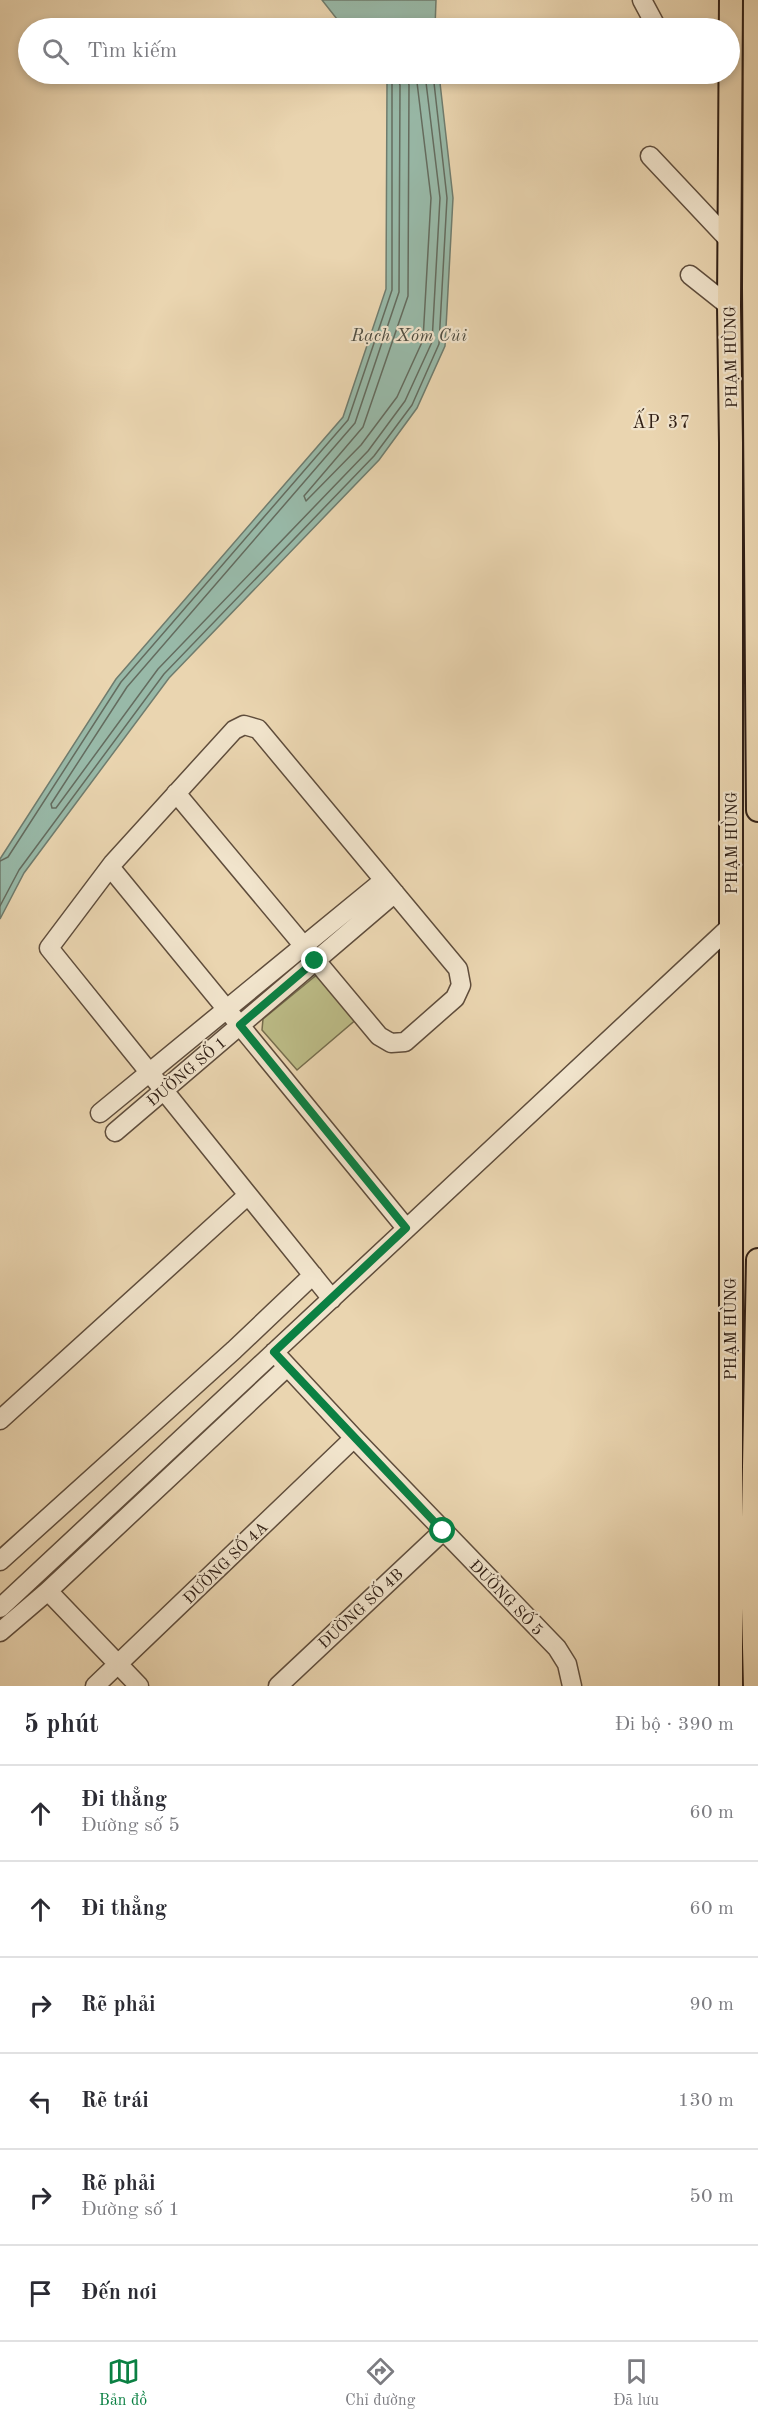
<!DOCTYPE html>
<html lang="vi">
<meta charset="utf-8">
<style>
body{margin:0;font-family:"Old Standard TT",serif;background:#f7f7f7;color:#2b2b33}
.stop{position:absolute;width:18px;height:18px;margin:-14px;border:4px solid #0b8043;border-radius:50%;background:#fff}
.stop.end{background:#0b8043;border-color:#fff;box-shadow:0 2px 6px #0008}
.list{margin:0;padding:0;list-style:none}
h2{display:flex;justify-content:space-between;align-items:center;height:78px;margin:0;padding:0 24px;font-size:26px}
h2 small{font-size:20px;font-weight:400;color:#7c7c81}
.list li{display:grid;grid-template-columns:39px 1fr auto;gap:18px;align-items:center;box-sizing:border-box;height:96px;padding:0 24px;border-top:2px solid #e1e1e2}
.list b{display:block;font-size:22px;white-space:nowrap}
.list p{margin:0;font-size:20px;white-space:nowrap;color:#7c7c81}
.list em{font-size:20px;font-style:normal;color:#7c7c81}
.icon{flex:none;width:33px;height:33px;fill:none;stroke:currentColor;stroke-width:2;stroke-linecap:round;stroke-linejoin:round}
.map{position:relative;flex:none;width:758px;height:1686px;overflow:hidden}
.search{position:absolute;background:#fff;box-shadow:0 3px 9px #0003;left:18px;right:18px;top:18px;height:66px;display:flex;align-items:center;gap:15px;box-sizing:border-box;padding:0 21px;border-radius:33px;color:#7c7c81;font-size:22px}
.sheet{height:654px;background:#fff}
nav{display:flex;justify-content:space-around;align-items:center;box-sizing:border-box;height:84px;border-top:2px solid #e1e1e2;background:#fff;font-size:16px;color:#7c7c81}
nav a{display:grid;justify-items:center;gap:3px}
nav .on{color:#0b8043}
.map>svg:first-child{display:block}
.green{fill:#bcbc87;stroke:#766e4e;stroke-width:1.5}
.water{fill:#98b9a8;stroke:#6f7c6e;stroke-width:1.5}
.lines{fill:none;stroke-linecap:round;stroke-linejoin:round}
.shore{stroke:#646c5f;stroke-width:1.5}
.minor-casing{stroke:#5f4d3c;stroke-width:21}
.major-casing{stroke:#312016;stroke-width:26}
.minor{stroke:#f1e4cc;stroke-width:18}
.major{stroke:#ead5b0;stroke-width:22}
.route{stroke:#0b8043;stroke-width:8}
.labels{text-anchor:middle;stroke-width:4.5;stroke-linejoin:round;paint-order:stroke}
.street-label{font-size:16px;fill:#312016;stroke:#f1e4cc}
.water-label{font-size:18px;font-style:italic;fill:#504e42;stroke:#f1e4cc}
.neighbourhood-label{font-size:18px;letter-spacing:1.5px;fill:#312016;stroke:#f1e4cc}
</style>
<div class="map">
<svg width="758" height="1686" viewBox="0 0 758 1686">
<rect width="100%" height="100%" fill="#ead5b0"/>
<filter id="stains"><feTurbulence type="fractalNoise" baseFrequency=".00333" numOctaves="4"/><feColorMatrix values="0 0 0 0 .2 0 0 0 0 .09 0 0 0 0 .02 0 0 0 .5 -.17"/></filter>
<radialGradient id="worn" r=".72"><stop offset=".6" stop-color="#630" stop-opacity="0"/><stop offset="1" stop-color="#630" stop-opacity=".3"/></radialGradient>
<path class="green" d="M 319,973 L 365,1012 L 297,1070 L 262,1030 L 263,1019 Z"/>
<path class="water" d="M 322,0 L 436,0 L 435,28 L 344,28 Z
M 378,74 L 439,74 L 453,198 L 445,346 L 417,408 L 379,460 L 169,678 L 24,873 L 0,919 L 0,859 L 116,679 L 343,417 L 386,289 L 387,84 Z"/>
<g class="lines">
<path class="shore" d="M 395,74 L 400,85 L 399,292 L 355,423 L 127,687 L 51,804 L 52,808 L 56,808 L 158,669 L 368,451 L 405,401 L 432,342 L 440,198 L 425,74
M 406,74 L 409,85 L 408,296 L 363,427 L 304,496 L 306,501 L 361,445 L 397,397 L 423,340 L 431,198 L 416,74
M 0,861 L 8,857 L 121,682 L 348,420 L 392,290 L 392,84 L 386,74
M 0,906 L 19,870 L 164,674 L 374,456 L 412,405 L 439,344 L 447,198 L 433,74"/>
<defs>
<path id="minor" d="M 642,0 L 657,28
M 650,156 L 729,240
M 690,275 L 729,306
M 176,793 L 379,1036 L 391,1043 L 405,1042 L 455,998 L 461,985 L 458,969 L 258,729 L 244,725 L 234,730 L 113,863 L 49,948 L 332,1299
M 110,867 L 406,1228
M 100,1113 L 384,880
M 115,1132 L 395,893
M 274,1352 L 354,1438 L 557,1648 L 567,1664 L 572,1686
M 0,1420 L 248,1195
M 0,1561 L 234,1350 L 313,1275
M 48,1591 L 139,1686
M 0,1608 L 732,925
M 0,1632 L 48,1591 L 287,1367
M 95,1686 L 354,1438
M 278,1686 L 443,1531"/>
<path id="major" d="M 731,0 L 729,306 L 731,443 L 731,1686
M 755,0 L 754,288 L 758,810
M 755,1686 L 752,1569 L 758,1260"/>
</defs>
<use href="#minor" class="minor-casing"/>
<use href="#major" class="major-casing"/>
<use href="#minor" class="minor"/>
<use href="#major" class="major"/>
</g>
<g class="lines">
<path class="route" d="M 315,961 L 240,1025 L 406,1228 L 274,1352 L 443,1531"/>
</g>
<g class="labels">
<g class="street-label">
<text transform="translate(730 357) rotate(-91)" y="6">PHẠM HÙNG</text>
<text transform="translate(731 843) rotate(-90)" y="6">PHẠM HÙNG</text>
<text transform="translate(186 1071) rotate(-40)" y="6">ĐƯỜNG SỐ 1</text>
<text transform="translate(730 1329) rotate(-90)" y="6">PHẠM HÙNG</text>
<text transform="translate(225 1562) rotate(-44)" y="6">ĐƯỜNG SỐ 4A</text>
<text transform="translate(507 1597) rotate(46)" y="6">ĐƯỜNG SỐ 5</text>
<text transform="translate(360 1608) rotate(-43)" y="6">ĐƯỜNG SỐ 4B</text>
</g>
<g class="water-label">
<text x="409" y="341">Rạch Xóm Củi</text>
</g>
<g class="neighbourhood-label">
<text x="662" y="428">ẤP 37</text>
</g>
</g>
<rect width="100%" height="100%" filter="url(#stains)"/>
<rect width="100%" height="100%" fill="url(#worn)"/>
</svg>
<div class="stop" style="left:443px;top:1531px"></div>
<div class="stop end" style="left:315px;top:961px"></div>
<div class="search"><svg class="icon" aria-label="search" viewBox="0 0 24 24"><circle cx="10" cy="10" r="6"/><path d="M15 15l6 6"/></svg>Tìm kiếm</div>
</div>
<section class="sheet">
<h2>5 phút<small>Đi bộ · 390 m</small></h2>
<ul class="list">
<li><svg class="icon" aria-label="ahead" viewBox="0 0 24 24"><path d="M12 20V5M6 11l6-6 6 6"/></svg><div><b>Đi thẳng</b><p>Đường số 5</p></div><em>60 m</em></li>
<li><svg class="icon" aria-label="ahead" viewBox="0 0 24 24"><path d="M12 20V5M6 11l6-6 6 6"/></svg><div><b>Đi thẳng</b></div><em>60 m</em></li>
<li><svg class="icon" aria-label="right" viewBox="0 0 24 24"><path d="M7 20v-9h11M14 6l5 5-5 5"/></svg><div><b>Rẽ phải</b></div><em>90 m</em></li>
<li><svg class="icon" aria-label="left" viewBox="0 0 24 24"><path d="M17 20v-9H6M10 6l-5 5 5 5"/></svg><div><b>Rẽ trái</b></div><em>130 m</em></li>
<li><svg class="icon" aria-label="right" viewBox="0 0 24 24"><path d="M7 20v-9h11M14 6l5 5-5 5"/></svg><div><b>Rẽ phải</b><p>Đường số 1</p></div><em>50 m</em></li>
<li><svg class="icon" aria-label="arrive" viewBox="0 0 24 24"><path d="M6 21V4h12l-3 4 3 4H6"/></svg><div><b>Đến nơi</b></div></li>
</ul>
</section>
<nav>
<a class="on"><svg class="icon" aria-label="map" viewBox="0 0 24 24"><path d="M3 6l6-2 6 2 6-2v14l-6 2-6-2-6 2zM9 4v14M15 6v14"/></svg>Bản đồ</a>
<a><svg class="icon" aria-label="directions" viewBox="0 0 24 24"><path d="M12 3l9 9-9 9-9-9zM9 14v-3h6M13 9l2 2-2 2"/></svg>Chỉ đường</a>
<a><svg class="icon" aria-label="saved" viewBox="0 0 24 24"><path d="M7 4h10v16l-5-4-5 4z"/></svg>Đã lưu</a>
</nav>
